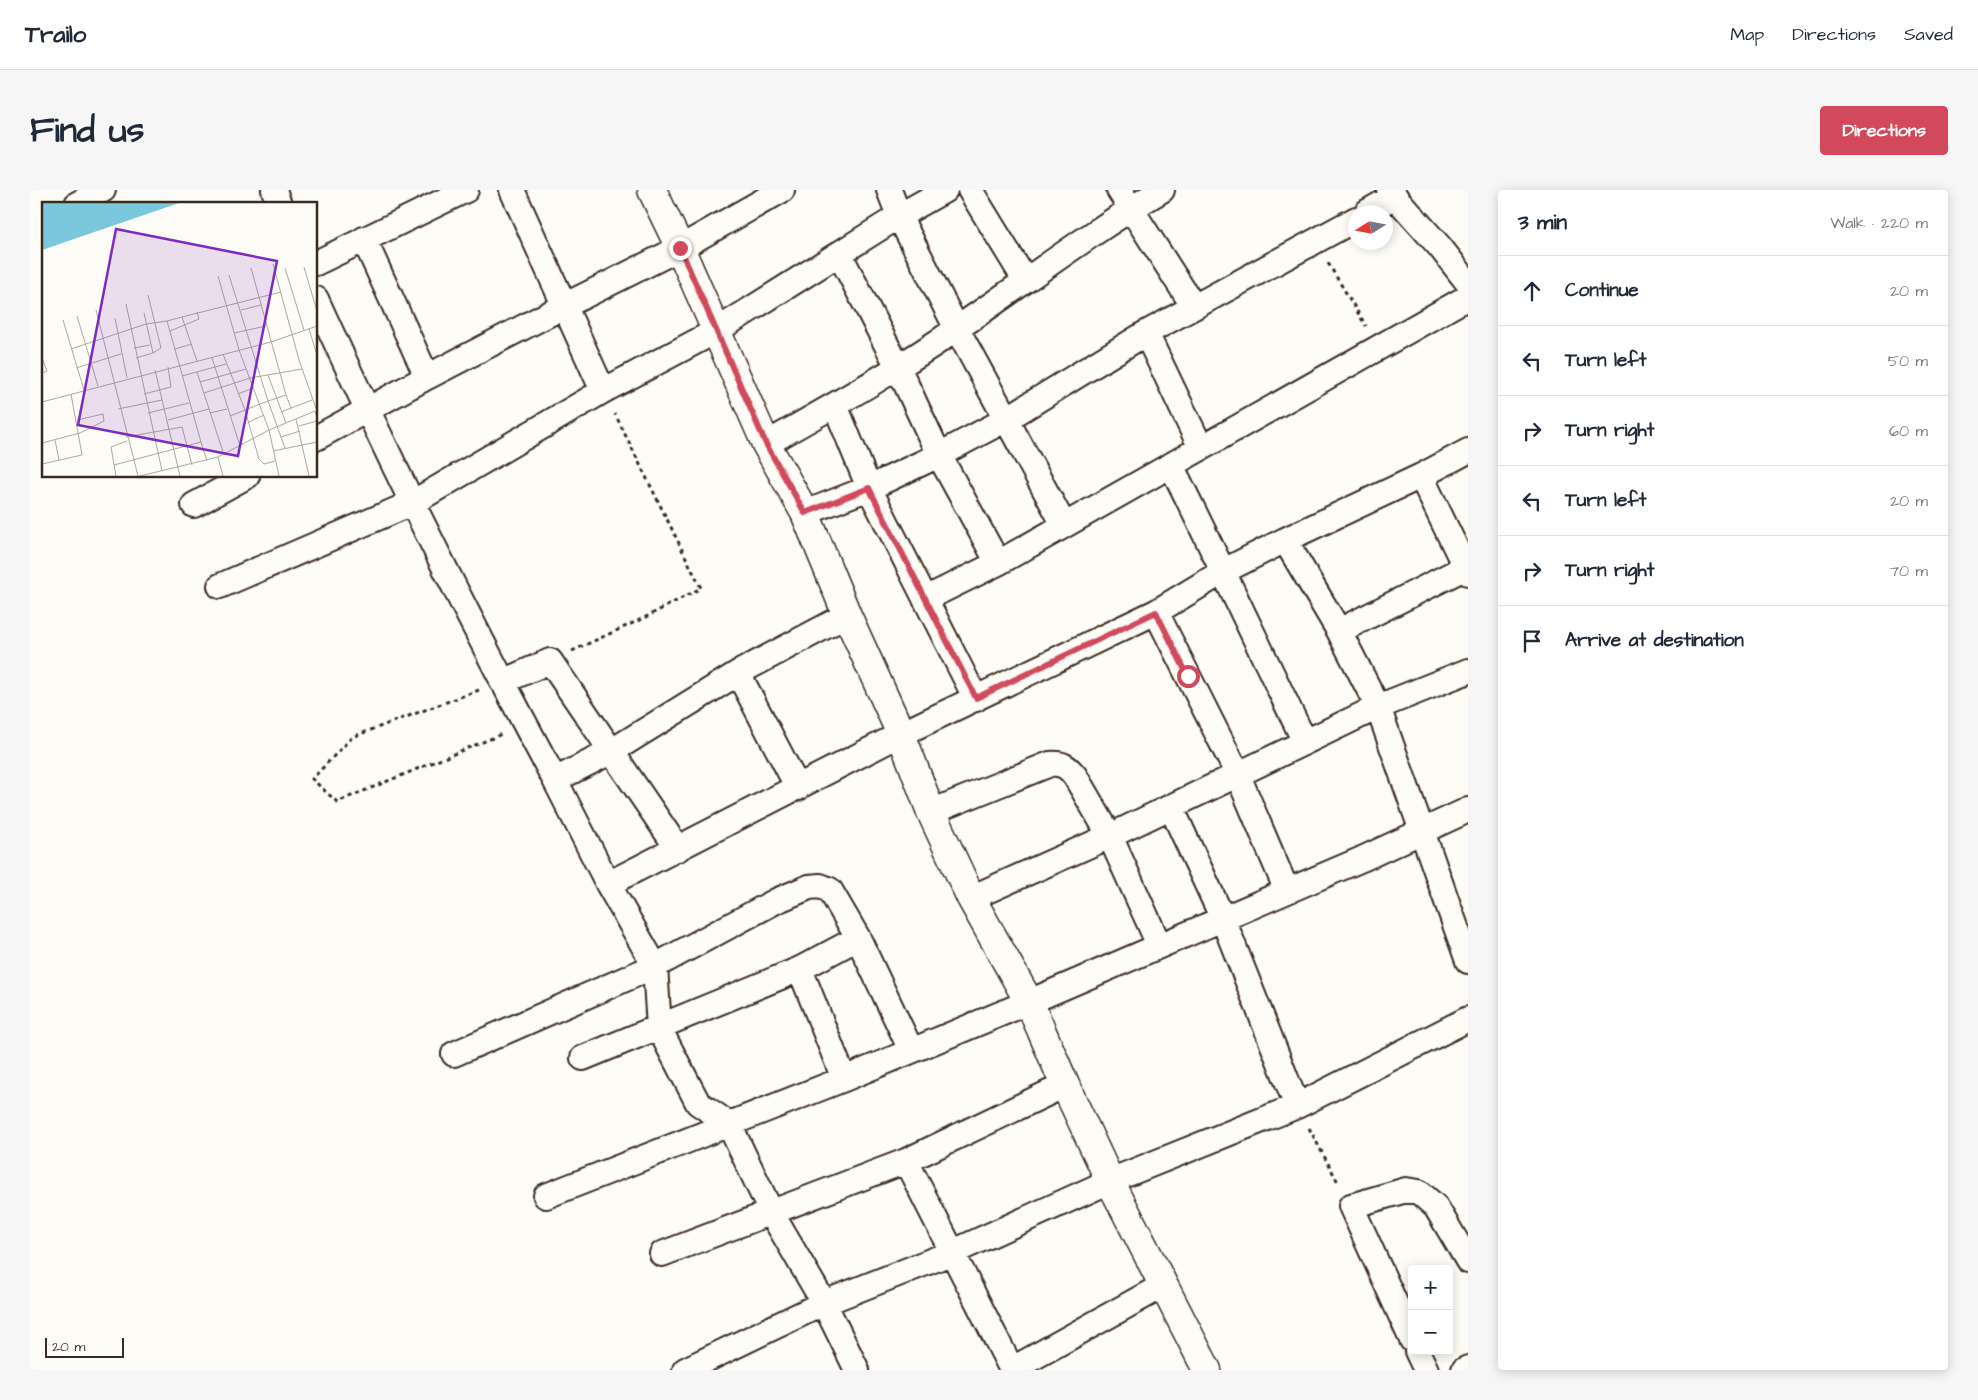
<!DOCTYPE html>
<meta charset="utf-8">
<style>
body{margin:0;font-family:"Architects Daughter",sans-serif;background:#f6f6f7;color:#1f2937}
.controls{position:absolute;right:15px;bottom:15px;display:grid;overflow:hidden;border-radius:5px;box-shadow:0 2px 12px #0003}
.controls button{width:45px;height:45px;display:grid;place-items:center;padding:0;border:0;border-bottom:1px solid #e0e1e3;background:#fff;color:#1f2937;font:25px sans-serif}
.compass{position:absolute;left:1318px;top:15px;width:45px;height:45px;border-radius:50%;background:#fff;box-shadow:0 2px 12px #0003;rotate:259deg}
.scale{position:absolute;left:15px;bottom:12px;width:79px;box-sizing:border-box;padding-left:5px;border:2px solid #3b2a1e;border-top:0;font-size:14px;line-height:18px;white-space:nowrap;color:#3b2a1e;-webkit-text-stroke:4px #fdfcf7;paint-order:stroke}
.stop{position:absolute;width:15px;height:15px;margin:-11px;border:4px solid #d1495b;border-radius:50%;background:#fff}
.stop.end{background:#d1495b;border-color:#fff;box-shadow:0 1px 5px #0008}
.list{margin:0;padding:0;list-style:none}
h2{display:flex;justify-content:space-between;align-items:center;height:65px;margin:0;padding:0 20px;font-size:21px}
h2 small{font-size:16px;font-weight:400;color:#747a83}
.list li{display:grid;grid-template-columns:32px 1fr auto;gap:15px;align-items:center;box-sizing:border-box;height:70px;padding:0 20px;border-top:1px solid #e0e1e3}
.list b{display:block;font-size:19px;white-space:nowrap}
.list em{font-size:16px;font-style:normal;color:#747a83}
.icon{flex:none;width:28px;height:28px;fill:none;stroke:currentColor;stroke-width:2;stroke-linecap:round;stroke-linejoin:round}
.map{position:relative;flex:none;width:1438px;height:1180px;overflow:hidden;border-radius:5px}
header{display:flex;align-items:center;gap:30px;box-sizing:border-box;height:70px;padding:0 25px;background:#fff;border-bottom:1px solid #e0e1e3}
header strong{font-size:24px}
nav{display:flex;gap:28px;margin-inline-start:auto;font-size:18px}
.intro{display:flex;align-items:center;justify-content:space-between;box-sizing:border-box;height:120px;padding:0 30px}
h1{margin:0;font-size:35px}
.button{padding:12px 22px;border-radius:5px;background:#d1495b;color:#fff;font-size:18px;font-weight:700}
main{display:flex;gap:30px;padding:0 30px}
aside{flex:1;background:#fff;border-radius:5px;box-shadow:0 2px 12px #0003}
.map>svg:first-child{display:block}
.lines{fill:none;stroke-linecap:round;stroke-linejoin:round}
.street-casing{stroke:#3b2a1e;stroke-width:28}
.secondary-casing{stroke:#3b2a1e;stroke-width:31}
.path{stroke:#3b2a1e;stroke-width:3;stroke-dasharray:4 4;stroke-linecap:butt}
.street{stroke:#fdfcf7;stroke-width:24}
.secondary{stroke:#fdfcf7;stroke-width:28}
.route{stroke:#d1495b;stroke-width:6}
.inset-road{fill:none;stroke:#afa8a0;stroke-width:1}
.view{fill:#7b2cbf;fill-opacity:0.15;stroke:#7b2cbf;stroke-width:2.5}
.inset-edge{fill:none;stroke:#3b2a1e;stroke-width:2.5}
</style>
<header>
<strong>Trailo</strong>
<nav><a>Map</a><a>Directions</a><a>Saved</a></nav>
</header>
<div class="intro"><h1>Find us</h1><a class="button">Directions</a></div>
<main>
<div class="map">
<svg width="1438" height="1180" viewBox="0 0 1438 1180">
<rect width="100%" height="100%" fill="#fdfcf7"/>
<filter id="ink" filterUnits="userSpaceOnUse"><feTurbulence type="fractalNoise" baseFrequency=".02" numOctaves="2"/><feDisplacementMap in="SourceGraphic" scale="10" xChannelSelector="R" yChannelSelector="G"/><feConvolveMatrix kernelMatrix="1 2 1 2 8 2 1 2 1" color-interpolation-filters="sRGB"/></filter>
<g filter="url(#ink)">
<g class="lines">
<defs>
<path id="street" d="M 244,0 L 249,14
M 482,0 L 573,201
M 859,0 L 869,26 L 927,139 L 1034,335
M 940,0 L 995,90
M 1089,0 L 1164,117
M 1359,0 L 1410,57 L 1438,93
M 47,14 L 73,0
M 1337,22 L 1365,6
M 334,49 L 397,187
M 810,65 L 868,177 L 909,265 L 968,373
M 286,73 L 436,0
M 286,109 C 360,272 440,432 525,590 L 582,561 L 708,483 L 817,425
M 1116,143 L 1171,258
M 805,215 L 839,298 L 946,509
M 286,248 L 397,187 L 536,115 L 650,58 L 752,0
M 736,254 C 801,217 866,181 928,138 C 995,92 1061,42 1132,0
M 1141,275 C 1187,367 1230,460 1275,552
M 1391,286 L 1438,261
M 164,315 L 217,286
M 775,323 L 839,298 L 909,265 L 975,230 L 1116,143 L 1326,29
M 1255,350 L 1309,441
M 1438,376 L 1309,441 L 1348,517 L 1438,771
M 190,396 L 382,313 L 573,201 L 686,141 L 869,26 L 915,0
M 895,409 L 968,373 L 1438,107
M 1126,422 L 1207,583 L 1257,701
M 708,483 L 768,598
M 472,492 L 520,471 L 648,659
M 525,590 L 578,694
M 1141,617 L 1193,729 L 1267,916
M 901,622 L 1020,574 C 1032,573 1037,576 1045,586 L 1080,646 L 1129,755
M 941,708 L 1080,646 L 1348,517 L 1438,481
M 770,779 L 814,889
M 424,864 L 625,776 L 746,711 L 779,697 L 790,696 L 800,700 L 828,748
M 553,868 L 770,779 L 828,748 L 881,860
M 876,971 L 982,1180
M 516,1006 L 814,889 L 999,812 L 1332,669 L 1438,620
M 632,1064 L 876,971 L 1035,895
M 1382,1150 L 1321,1016 L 1376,1000 L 1389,1002 L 1406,1017 L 1438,1071
M 1387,1161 L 1396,1180
M 655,1180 L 794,1113 L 921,1063 L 1080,991 L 1267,916 L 1438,829
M 827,1180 L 794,1113 L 742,1024 L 699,934 L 668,913 L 629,838 L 625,776 L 578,694 L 871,544 L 1126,422 L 1194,381 L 1255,350 L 1391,286 L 1438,383
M 981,1180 L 1134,1095
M 1434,1180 L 1438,1178"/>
<path id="secondary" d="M 622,0 L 650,58 L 736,254 L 775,323 L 817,425 L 871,544 L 901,622 L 941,708 L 999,812 L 1035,895 L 1080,991 L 1177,1180"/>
</defs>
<use href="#street" class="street-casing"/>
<use href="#secondary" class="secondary-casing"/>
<path class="path" d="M 1298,73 L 1336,136
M 542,461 L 614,428 L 671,398 L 585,224
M 449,500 L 322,547 L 282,589 L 307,612 L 472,544
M 1279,938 L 1309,994"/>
<use href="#street" class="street"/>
<use href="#secondary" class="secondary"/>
</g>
</g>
<g class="lines" filter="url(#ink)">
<path class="route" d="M 650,58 L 736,254 L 775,323 L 839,298 L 946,508 L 1126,422 L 1158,486"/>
</g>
<g transform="translate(12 12)">
<rect width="275" height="275" fill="#fdfcf7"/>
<path d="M 0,1 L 137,1 L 0,48 Z" fill="#7bc7db"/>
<path class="inset-road" d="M 231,62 L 257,158 L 275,209M 262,65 L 275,109M 209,66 L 244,193M 243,66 L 262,128M 187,73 L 226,199 L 244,193 L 249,206M 176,74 L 197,148 L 227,228 L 237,274M 106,93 L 119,146 L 111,151M 84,102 L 120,269M 54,108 L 96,274M 199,108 L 219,103M 35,114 L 56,184M 73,116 L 85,176M 21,118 L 42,188M 125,119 L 140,115M 267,127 L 275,153M 128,129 L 157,117 L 155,110M 192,131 L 224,124M 92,146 L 108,143M 29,147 L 104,122 L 125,119 L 159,240 L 72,263M 133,147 L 150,142M 181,152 L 203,208 L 217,257 L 222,262 L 233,259M 94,156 L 111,151 L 102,111M 170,156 L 198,244M 155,159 L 140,115 L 239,90M 34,166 L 79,152M 113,168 L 138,274M 155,170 L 182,253M 0,171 L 5,169 L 0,156M 226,173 L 244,221M 140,174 L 184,162M 158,180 L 204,167M 162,191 L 208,176 L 260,167M 102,192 L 129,185 L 126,165M 196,192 L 211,186M 0,200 L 229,140 L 275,124M 76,207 L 120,198M 239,210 L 270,198M 106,211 L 147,201M 168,211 L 185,207M 188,214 L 226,199 L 243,246M 254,217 L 267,274M 126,218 L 167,207M 207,220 L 222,213M 257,224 L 275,219M 84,235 L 140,225 L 150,263M 239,235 L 258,229M 13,238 L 17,258M 159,240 L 165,259M 0,241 L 38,231 L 62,219 L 61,212 L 35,218M 231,249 L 275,240M 176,255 L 181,274M 0,262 L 40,253 L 29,192M 74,274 L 69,245 L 85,239M 98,274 L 176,255 L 227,228 L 273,209 L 275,216"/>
<path class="view" d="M 74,27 L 235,59 L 196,254 L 36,223 Z"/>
<rect width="275" height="275" class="inset-edge"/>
</g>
</svg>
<div class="controls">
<button>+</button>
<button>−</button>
</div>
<svg class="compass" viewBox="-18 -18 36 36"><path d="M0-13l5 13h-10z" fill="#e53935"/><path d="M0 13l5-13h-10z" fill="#747a83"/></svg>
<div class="scale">20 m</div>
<div class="stop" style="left:1158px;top:486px"></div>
<div class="stop end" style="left:650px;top:58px"></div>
</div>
<aside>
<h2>3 min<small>Walk · 220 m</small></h2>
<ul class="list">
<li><svg class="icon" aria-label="ahead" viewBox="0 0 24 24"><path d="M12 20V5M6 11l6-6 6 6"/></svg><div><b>Continue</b></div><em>20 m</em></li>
<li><svg class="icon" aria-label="left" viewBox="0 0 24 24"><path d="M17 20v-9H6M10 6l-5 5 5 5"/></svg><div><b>Turn left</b></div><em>50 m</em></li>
<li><svg class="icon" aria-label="right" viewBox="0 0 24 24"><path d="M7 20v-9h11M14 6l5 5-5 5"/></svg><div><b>Turn right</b></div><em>60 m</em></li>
<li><svg class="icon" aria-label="left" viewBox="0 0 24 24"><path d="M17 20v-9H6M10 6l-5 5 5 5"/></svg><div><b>Turn left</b></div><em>20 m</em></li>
<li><svg class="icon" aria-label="right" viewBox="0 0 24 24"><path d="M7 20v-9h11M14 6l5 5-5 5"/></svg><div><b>Turn right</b></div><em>70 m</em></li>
<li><svg class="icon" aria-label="arrive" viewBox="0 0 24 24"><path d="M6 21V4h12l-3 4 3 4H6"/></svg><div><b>Arrive at destination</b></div></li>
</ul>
</aside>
</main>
